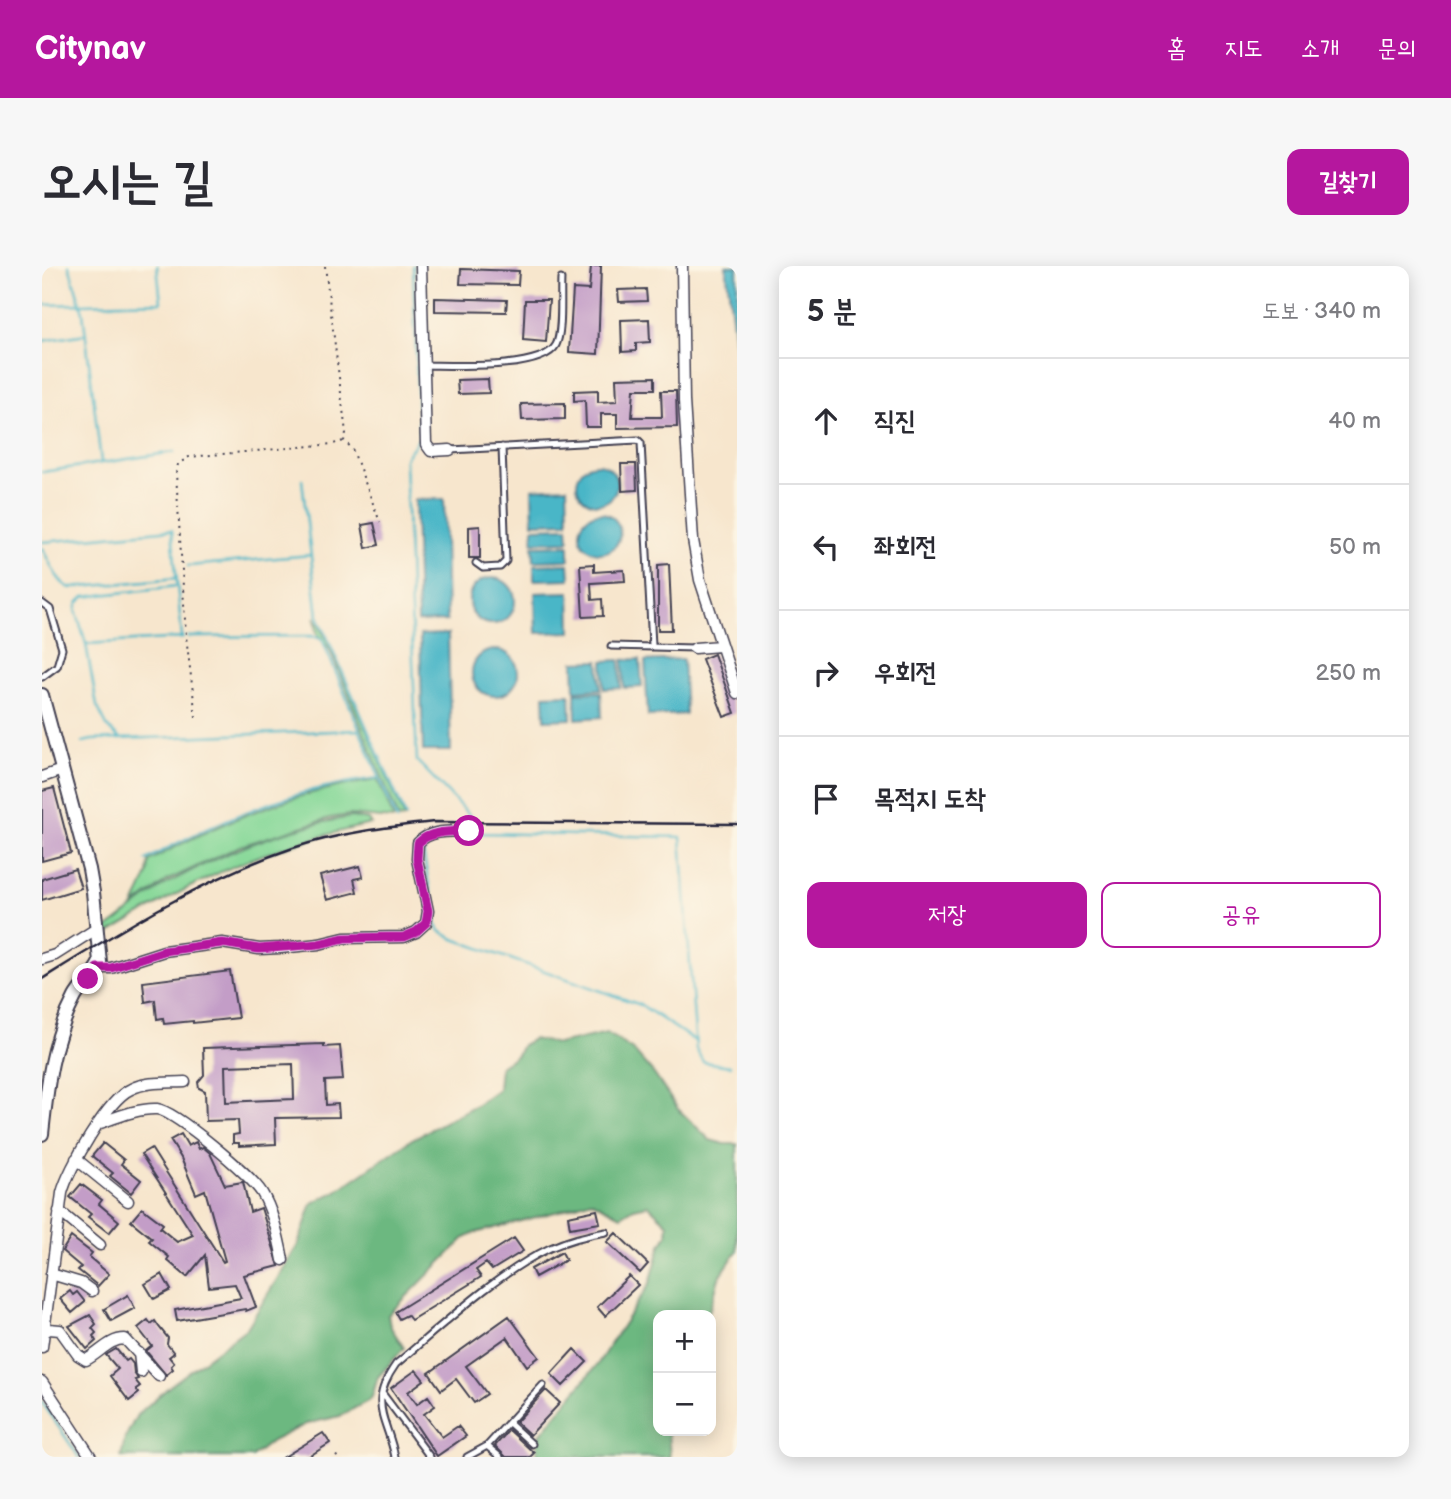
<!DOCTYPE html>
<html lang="ko">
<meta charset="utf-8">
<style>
body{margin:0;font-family:"Balsamiq Sans","Poor Story",sans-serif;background:#f7f7f7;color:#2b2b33}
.controls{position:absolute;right:21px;bottom:21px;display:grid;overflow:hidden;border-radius:14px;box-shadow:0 4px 18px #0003}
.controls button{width:63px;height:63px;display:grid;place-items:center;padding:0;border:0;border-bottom:2px solid #e1e1e2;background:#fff;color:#2b2b33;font:35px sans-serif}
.stop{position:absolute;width:21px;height:21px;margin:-16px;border:5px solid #b5179e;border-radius:50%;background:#fff}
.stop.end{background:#b5179e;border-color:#fff;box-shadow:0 2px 7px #0008}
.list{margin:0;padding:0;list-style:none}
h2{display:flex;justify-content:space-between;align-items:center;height:91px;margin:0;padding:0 28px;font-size:30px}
h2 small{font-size:23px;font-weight:400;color:#7c7c81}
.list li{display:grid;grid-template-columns:46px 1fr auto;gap:21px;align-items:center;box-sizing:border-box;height:126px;padding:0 28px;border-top:2px solid #e1e1e2}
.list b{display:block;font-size:26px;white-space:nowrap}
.list em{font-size:23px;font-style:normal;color:#7c7c81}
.actions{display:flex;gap:14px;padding:21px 28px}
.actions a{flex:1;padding:16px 0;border:2px solid #b5179e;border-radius:14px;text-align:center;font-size:24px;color:#b5179e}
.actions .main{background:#b5179e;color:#fff}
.icon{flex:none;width:38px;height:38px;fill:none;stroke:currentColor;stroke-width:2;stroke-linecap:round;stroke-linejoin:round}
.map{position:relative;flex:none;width:695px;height:1191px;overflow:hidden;border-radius:14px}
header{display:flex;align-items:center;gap:42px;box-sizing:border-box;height:98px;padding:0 35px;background:#b5179e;color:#fff}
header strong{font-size:33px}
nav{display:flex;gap:38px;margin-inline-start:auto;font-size:24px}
.intro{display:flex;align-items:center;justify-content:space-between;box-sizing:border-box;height:168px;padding:0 42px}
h1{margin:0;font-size:49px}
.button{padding:18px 32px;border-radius:14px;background:#b5179e;color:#fff;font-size:24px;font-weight:700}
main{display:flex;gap:42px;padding:0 42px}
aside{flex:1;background:#fff;border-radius:14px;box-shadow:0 4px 18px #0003}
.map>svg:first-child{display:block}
.green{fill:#86d898;stroke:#547d6a;stroke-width:2}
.forest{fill:#6cb880;stroke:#476d5e;stroke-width:2}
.water{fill:#4ab6c7;stroke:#366c81;stroke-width:2}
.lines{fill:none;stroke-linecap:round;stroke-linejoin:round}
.stream{stroke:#4ab6c7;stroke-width:2.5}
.building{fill:#c39dc7;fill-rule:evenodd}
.service-casing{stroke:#423f51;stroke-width:9}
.minor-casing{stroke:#423f51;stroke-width:13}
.tertiary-casing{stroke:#423f51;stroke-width:16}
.path{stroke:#423f51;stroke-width:2;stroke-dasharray:2 5;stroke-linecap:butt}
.service{stroke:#fff;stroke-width:5}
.minor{stroke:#fff;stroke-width:10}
.tertiary{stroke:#fff;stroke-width:12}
.rail{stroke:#22223b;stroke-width:2.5}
.route{stroke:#b5179e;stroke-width:9}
</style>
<header>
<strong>Citynav</strong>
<nav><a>홈</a><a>지도</a><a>소개</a><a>문의</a></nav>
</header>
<div class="intro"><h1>오시는 길</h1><a class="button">길찾기</a></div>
<main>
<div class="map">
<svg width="695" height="1191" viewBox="0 0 695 1191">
<rect width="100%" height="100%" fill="#fcf5e5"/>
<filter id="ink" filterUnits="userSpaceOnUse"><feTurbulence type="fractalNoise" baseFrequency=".0143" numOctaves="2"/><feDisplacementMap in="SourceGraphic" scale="14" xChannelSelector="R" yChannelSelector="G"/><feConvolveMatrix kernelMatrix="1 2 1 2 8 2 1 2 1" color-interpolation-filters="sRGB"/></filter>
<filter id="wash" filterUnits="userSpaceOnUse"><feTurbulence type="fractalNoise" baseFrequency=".00686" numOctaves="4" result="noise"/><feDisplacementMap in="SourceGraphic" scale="28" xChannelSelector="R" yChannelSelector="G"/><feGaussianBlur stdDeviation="1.57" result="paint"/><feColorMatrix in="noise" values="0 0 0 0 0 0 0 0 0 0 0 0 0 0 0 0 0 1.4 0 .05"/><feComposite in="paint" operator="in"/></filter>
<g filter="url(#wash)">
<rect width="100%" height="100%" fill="#f7e6cd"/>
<path class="green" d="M 273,351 L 290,384 L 363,552 L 357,553 L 288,384 L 275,367 Z
M 336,514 L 352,553 L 308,549 L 288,552 L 198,580 L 126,614 L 92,640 L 106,608 L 107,595 C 177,556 256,524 336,514 Z
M 309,551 L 326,554 L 329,558 C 270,571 213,588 160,615 C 126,631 93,652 61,671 L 63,664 C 85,649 105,629 128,616 C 183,586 247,561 309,551 Z"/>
<path class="forest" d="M 565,767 L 592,785 L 612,808 L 636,843 L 668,874 L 683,878 L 695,878 L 695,985 L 677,1012 L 666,1049 L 616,1049 L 616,1165 L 626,1165 L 628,1191 L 495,1191 L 496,1171 L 555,1099 L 608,1017 L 619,979 L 625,969 L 626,958 L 606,939 L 592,942 L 579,950 L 549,934 L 517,945 L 433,967 L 423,972 L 346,1049 L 348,1060 L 362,1082 L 336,1111 L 330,1131 L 326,1135 L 298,1150 L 264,1158 L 230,1175 L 210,1191 L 79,1191 L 83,1172 L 95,1149 L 129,1119 L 205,1062 L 256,979 L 270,937 L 293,926 L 370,873 L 432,840 L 456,823 L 458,800 L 475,789 L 480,779 L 491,773 L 516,778 Z"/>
<path class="water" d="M 684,0 L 695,0 L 695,94 Z
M535 218a20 20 0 1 1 40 0a20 20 0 1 1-40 0Z
M 525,221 L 526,256 L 491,257 L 490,223 Z
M 402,233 L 405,355 L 376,356 L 373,234 Z
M538 267a20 20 0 1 1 40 0a20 20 0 1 1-40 0Z
M 526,261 L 527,275 L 491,276 L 491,262 Z
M 527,279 L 527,294 L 492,295 L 491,280 Z
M 527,298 L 528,313 L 492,314 L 492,299 Z
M427 335a23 23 0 1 1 46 0a23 23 0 1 1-46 0Z
M 528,326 L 529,366 L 494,367 L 493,327 Z
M 406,368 L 409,485 L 381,485 L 378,369 Z
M430 407a23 23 0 1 1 46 0a23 23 0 1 1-46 0Z
M 598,393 L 600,421 L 582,422 L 581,394 Z
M 641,393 L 644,448 L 606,450 L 603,395 Z
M 578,394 L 579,422 L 562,423 L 561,395 Z
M 557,395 L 559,423 L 533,425 L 532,396 Z
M 559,426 L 560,451 L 534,453 L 533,427 Z
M 528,428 L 529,453 L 503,454 L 502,429 Z"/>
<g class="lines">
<path class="stream" d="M 27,0 L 41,46 L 59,196
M 371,0 L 377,171 C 374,181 366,184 363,194 L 375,495 L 428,550 L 438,567 L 639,571 L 654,783 L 661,796 L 688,800
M 0,39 L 119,36 L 115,0
M 0,75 L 44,68
M 0,206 L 132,186
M 260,214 L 276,350 L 364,551
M 0,276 L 130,264 L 140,372
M 0,282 C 7,294 15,318 29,322 L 135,312
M 146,300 L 269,289
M 146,371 L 271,370 L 280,373 L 355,554
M 44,378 L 141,372
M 78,473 L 66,462 L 55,440 L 44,378 L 34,344 L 36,337 L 42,331 L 135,320
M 41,476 L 50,474 L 318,464
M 380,580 L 394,658 L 398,665 L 412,673 L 599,739 L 653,775
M 104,594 C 175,554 255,521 337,512
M 0,1136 L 37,1191"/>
</g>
<g id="blocks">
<path class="building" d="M 549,0 L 559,0 L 556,88 L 527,86 L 531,23 L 547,24 Z
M 419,3 L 477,5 L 476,19 L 418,18 Z
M 604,23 L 605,35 L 577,36 L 576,24 Z
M 393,32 L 465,34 L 464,46 L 393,45 Z
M 483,34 L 507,34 L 504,76 L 481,74 Z
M 607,53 L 608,76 L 594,77 L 594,85 L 580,86 L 579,54 Z
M 613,111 L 613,123 L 592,123 L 590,151 L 620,151 L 619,125 L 634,125 L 635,161 L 575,162 L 575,148 L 559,148 L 559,161 L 544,161 L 543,134 L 532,135 L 532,125 L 556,124 L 556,136 L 575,135 L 574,112 Z
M 446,113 L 447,127 L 416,128 L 415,114 Z
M 523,137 L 523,153 L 480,154 L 479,138 Z
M 579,198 L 594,198 L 595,224 L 580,225 Z
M 332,257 L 337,279 L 324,282 L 320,259 Z
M 438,260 L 438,292 L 427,292 L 427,261 Z
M 552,298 L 552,306 L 582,304 L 583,315 L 549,317 L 550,334 L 560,333 L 561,350 L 541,351 L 538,299 Z
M 627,298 L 630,364 L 616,364 L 616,299 Z
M 672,388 L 693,447 L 682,451 L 660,393 Z
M 12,522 L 29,587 L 0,595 L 0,525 Z
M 318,600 L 321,611 L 312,613 L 315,626 L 285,634 L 278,610 Z
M 33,603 L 39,622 L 0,634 L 0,613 Z
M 188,705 L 196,752 L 151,757 L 151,755 L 122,758 L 121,752 L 115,753 L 113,734 L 103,736 L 101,716 Z
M 282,778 L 282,781 L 298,780 L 301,814 L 283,815 L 284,839 L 296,838 L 297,851 L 233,852 L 234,878 L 197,880 L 197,877 L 191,877 L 191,869 L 197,868 L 196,854 L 164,855 L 163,825 L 157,822 L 156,816 L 162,809 L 161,782 ZM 251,798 L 252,833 L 184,836 L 183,800 Z
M 139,868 L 146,880 L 154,876 L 157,883 L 161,881 L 168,887 L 183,919 L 201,916 L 208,946 L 219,942 L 220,945 L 237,1000 L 202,1009 L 214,1041 L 204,1045 L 203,1043 L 135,1055 L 133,1044 L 199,1032 L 193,1018 L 167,1021 L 163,989 L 145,1011 L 125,994 L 127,991 L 107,975 L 110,972 L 89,955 L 100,942 L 121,958 L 118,962 L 135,976 L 151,969 L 99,888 L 109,882 L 181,996 L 183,995 L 163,924 L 154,928 L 139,892 L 128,874 Z
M 61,877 L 82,894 L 79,898 L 99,914 L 89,927 L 68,910 L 71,907 L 50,890 Z
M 39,918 L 60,934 L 57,938 L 77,955 L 67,967 L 46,951 L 49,948 L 28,931 Z
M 555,944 L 558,957 L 528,962 L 526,950 Z
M 574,967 L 606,998 L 598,1007 L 565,976 Z
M 29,971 L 50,987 L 47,991 L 67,1008 L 56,1020 L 36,1004 L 39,1001 L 20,985 Z
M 472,972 L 481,985 L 450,1004 L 444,997 L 434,1004 L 439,1011 L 369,1054 L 365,1049 L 357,1053 L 353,1046 Z
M 520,986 L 524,994 L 493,1011 L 489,1003 Z
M 120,1008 L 129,1024 L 112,1033 L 103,1018 Z
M 587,1010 L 596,1019 L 563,1050 L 555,1041 Z
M 28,1025 L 31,1029 L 35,1026 L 43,1036 L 30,1047 L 18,1033 Z
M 86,1029 L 93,1042 L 69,1055 L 62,1043 Z
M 48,1049 L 54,1058 L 50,1062 L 54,1067 L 51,1070 L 54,1075 L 45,1083 L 27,1060 Z
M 467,1050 L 497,1091 L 485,1100 L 465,1071 L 424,1100 L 445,1128 L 432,1137 L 414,1113 L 399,1124 L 387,1107 Z
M 106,1054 L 109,1058 L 113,1055 L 117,1061 L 126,1072 L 125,1078 L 132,1087 L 127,1091 L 132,1097 L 129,1100 L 131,1103 L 124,1109 L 104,1085 L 110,1080 L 96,1062 Z
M 74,1083 L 84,1095 L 87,1093 L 91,1098 L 92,1107 L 96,1113 L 93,1114 L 98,1120 L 94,1123 L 97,1127 L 87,1135 L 68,1110 L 76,1103 L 64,1089 Z
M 532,1083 L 545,1096 L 521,1120 L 509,1108 Z
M 374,1104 L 382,1114 L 366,1126 L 375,1138 L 386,1130 L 393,1140 L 382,1148 L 400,1171 L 416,1160 L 424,1170 L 395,1190 L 349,1122 Z
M 504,1124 L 518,1137 L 488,1169 L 474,1156 Z
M 467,1164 L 492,1187 L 488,1191 L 464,1191 L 453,1180 Z
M 281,1167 L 288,1177 L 266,1191 L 242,1191 Z"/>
</g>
</g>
<g filter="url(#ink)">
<use href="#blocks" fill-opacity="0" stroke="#423f51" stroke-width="2"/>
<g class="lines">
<defs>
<path id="service" d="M 381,99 C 409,99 500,105 514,79 C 521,66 518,29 519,13
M 408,184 L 596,174 L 599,177 L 610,379
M 434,297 L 441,302 L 458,301 L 464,295 L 460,181
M 0,337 L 8,343 L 20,383 L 15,400 L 0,411
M 569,380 L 653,382
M 340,1127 L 388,1191
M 467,1157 L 490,1178
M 445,1180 L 458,1191
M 353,1191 C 345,1151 325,1139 354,1098 C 398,1061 457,1006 508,982 C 526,974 545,969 564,966
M 425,1191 L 445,1180 L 501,1119"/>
<path id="minor" d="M 379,0 L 384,178 L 389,185 L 408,184
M 640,0 L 642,135 L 651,274 L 658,314 L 695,427
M 653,382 L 678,380
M 0,511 L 20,504
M 0,693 L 13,689 L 54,663
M 55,702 L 69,702 L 122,685 L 180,677 L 217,683 L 238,682 L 277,678 L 302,672 L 362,671 L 374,666 L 384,657 L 386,645 L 375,593 L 376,577 C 389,563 409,566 427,565
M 58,857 C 75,851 97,842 115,843 C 133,845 210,910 220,927 C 231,945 237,972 241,994
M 34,893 L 86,935
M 17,945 L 58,979
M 9,1008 L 39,1017 L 50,1025
M 1,1067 L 7,1063 L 18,1064 L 36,1089 L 44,1094 C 58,1087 67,1073 83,1073 L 117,1110
M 0,1081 L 20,927 C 26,903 66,833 89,823 C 104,815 126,817 143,816
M 97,1087 L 99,1106
M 0,1116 L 49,1191"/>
<path id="tertiary" d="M 0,429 L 47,603 L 51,626 L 58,696 C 52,709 40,719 33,731 C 10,774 5,821 0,868"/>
</defs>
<use href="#service" class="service-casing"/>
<use href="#minor" class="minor-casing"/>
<use href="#tertiary" class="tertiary-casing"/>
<path class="path" d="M 283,0 L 304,167 L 302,175 L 310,182 L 338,256
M 154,451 L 144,370 L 134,207 L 136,198 L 147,191 L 291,178 L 302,175
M 294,1191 L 296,1189"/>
<use href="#service" class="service"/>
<use href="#minor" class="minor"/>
<use href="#tertiary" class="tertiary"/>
<path class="rail" d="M 0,713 C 79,664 162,612 251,582 C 296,567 345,561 392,556 L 695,558"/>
</g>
</g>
<g class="lines" filter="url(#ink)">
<path class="route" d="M 46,713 L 55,702 L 69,702 L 122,685 L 180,677 L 217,683 L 277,678 L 302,672 L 362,671 L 374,666 L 384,657 L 386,645 L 375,593 L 376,577 C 389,564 409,566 427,565"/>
</g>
</svg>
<div class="controls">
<button>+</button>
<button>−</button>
</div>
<div class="stop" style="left:427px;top:565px"></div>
<div class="stop end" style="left:46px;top:713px"></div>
</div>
<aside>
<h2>5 분<small>도보 · 340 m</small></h2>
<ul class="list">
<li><svg class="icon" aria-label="ahead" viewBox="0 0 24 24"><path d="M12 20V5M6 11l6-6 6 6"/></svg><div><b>직진</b></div><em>40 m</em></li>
<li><svg class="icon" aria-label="left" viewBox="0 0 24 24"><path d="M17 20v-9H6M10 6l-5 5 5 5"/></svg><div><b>좌회전</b></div><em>50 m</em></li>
<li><svg class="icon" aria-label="right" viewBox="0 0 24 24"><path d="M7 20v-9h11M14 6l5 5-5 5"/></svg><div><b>우회전</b></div><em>250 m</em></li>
<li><svg class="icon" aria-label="arrive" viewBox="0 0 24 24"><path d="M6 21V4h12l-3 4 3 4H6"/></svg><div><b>목적지 도착</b></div></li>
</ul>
<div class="actions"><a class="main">저장</a><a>공유</a></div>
</aside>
</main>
